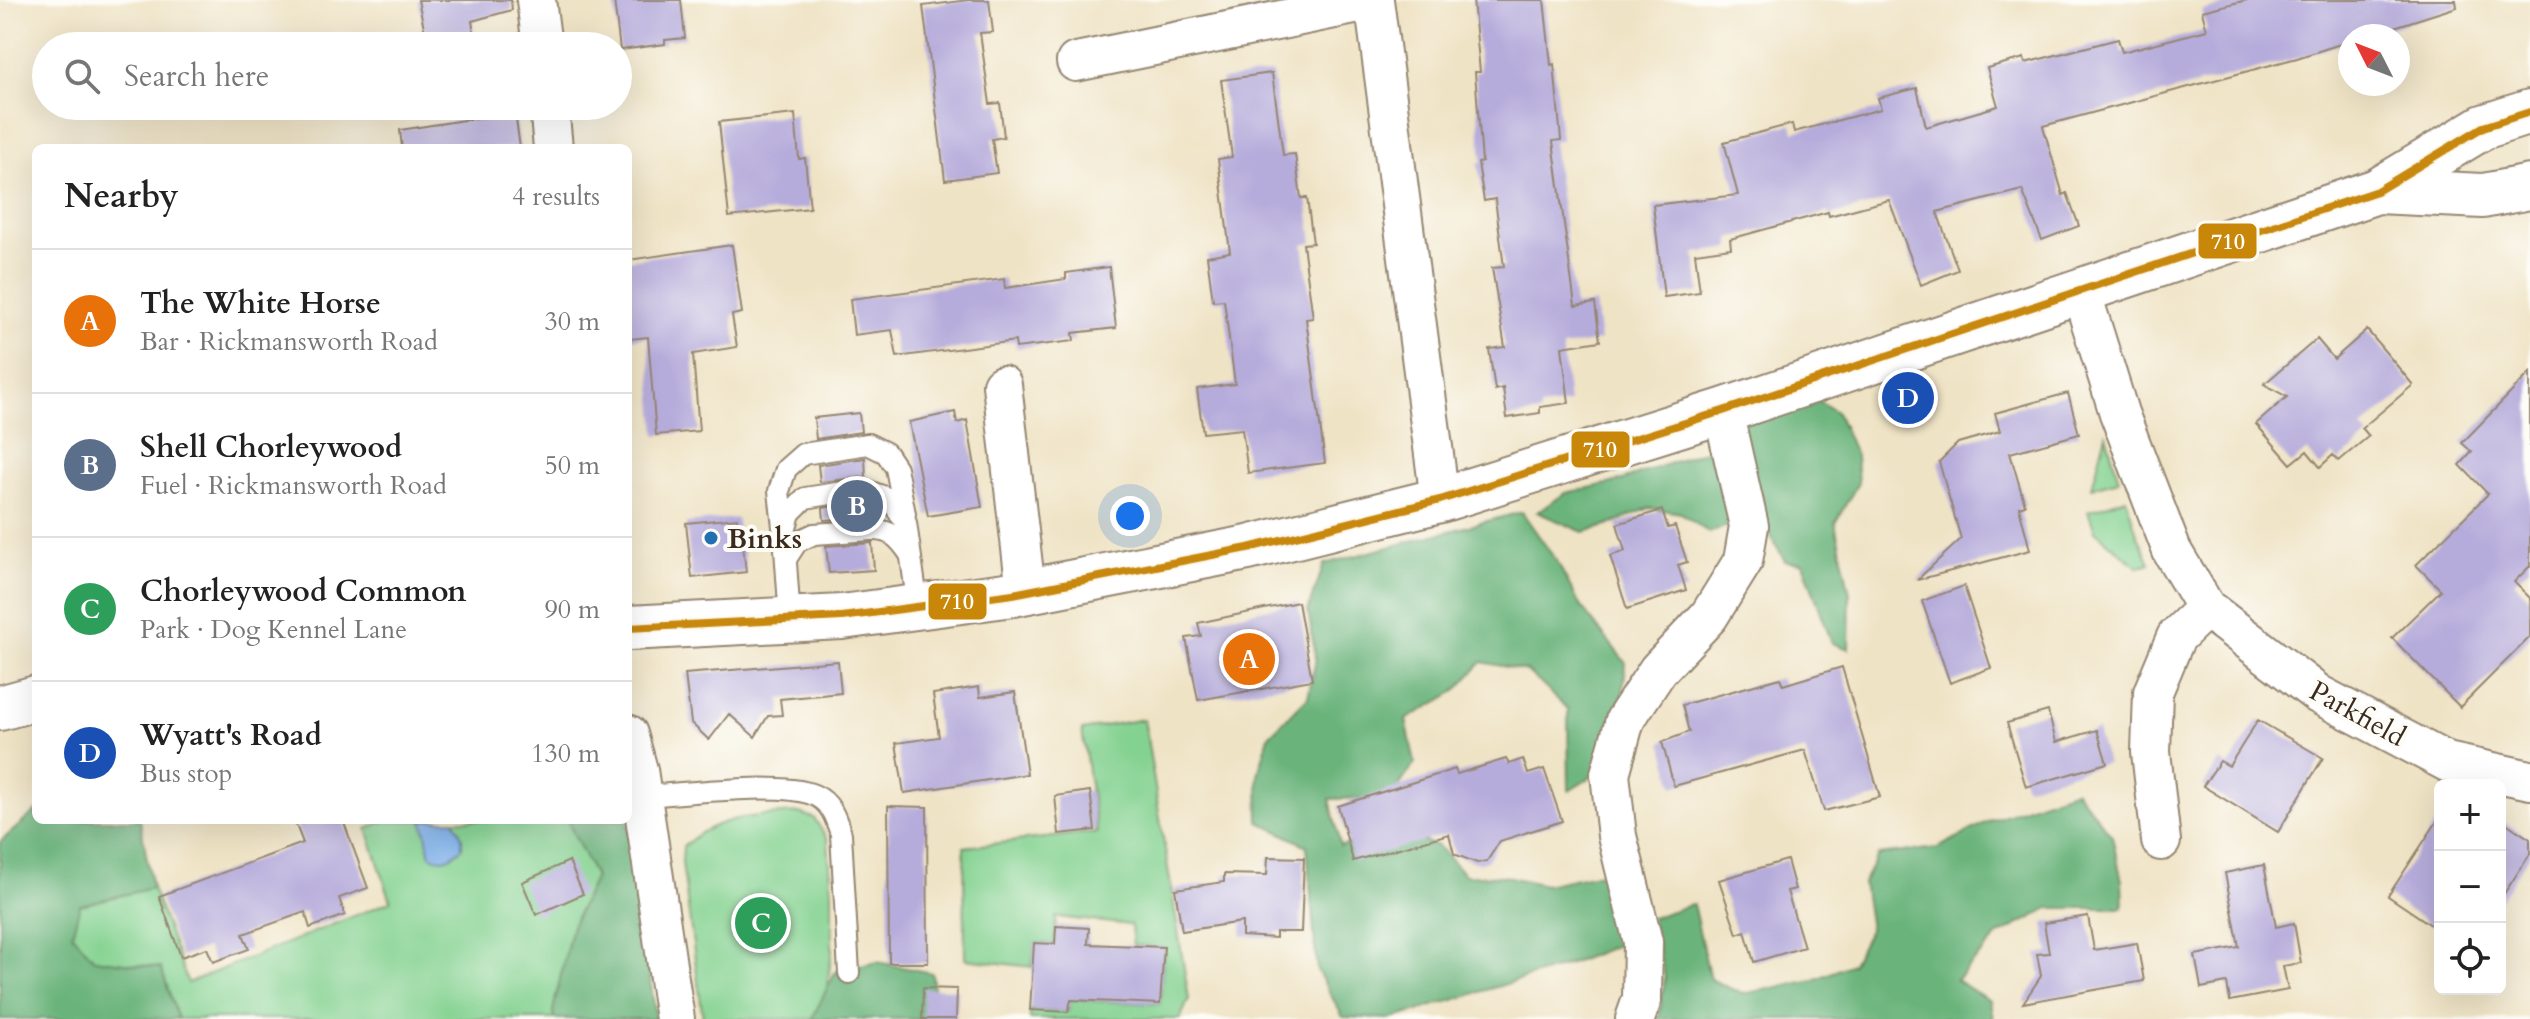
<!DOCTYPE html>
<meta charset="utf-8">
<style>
body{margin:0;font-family:Cardo,serif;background:#f6f6f6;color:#222}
.controls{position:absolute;right:24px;bottom:24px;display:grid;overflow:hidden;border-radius:12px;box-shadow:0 8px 32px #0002}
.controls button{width:72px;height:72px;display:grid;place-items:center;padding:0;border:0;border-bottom:2px solid #e0e0e0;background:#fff;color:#222;font:40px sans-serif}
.compass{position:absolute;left:2338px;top:24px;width:72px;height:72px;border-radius:50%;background:#fff;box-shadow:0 8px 32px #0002;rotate:312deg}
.you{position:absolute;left:1130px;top:516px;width:28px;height:28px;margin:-20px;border:6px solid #fff;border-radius:50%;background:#1a73e8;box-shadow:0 0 0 12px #1a73e833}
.badge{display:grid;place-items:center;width:52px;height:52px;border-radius:50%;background:#1f6fb2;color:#fff;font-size:26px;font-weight:700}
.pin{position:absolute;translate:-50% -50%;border:4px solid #fff;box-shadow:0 2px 8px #0006}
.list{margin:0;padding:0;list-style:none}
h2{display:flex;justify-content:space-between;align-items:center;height:104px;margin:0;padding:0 32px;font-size:34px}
h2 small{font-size:26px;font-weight:400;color:#767676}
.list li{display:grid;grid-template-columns:52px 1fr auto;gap:24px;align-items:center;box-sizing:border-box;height:144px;padding:0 32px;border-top:2px solid #e0e0e0}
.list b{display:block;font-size:30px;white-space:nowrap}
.list p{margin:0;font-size:26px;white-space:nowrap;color:#767676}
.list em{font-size:26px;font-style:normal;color:#767676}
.icon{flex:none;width:44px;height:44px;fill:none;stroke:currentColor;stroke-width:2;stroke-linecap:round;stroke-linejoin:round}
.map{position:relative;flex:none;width:2530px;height:1019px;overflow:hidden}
.search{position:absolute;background:#fff;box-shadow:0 8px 32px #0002;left:32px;top:32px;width:600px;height:88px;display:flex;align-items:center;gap:20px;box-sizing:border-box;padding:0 28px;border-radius:44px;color:#767676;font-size:30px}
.panel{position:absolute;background:#fff;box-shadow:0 8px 32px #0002;left:32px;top:144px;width:600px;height:680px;border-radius:12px}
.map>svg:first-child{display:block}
.green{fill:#84d291;stroke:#607e58;stroke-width:2}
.forest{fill:#6bb47b;stroke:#536f4c;stroke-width:2}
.water{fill:#7fb0ea;stroke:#5d6d84;stroke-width:2}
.building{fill:#b6acdb}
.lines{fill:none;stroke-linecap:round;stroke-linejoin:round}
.service-casing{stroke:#958672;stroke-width:24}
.minor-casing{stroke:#958672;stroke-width:42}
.primary-casing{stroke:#958672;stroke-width:48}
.service{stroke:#fff;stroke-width:20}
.minor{stroke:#fff;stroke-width:38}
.primary{stroke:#fff;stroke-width:44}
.bus-1-casing{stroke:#fdfcf7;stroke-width:14}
.bus-1{stroke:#c88708;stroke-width:8}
.poi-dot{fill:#1f6fb2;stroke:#fdfcf7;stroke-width:3}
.labels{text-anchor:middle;stroke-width:8;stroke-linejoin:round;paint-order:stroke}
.poi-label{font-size:28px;font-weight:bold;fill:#3b2a1e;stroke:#fdfcf7;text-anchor:start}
.street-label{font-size:28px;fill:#3b2a1e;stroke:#fdfcf7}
.line-badge{stroke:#fdfcf7;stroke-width:3}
.badge-label{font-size:22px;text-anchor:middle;font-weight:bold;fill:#fff}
</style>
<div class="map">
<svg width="2530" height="1019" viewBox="0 0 2530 1019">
<rect width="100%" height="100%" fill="#fdfcf7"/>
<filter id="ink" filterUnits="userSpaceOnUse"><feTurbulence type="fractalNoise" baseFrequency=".0125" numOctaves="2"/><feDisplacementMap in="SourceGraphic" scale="16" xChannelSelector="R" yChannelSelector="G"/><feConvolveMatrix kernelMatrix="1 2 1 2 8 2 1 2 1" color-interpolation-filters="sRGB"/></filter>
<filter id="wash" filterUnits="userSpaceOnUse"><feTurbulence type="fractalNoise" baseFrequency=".006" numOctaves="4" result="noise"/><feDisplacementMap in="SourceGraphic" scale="32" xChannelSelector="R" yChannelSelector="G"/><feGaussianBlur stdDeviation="1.8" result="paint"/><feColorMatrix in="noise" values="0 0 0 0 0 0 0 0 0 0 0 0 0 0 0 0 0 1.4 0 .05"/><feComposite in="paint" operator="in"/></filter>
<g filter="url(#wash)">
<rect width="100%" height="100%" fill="#efe3c5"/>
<path class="green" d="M 2106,434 L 2119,480 L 2092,487 Z
M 2126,498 L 2137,534 L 2150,563 L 2138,567 L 2095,531 L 2088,511 Z
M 1144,719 L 1189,999 L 1180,1019 L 1030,1019 L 1030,1010 L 1068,1012 L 1071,1000 L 1160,1004 L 1164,948 L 1133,945 L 1131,925 L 1056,917 L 1055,944 L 1035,943 L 1032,967 L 965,959 L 964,847 L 1097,832 L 1082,730 Z
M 799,813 L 814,818 L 828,840 L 832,893 L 832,952 L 822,1019 L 703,1019 L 682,863 L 683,847 C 716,815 755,816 799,813 Z
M 386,820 L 567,820 L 595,877 L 572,926 L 553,1011 L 555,1019 L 178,1019 L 161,968 L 93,959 L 71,934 L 79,905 L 152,888 L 188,983 L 391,901 L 367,829 Z"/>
<path class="forest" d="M 1811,395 L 1837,413 L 1856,456 L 1858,483 L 1835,523 L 1850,594 L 1849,649 L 1832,643 L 1803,563 L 1785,561 L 1766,528 L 1738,522 L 1709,533 L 1681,513 L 1649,508 L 1607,526 L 1583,532 L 1537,512 L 1566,493 L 1617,482 L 1708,450 L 1733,421 Z
M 1522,512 L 1557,562 L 1581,607 L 1626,663 L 1623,693 L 1596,774 L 1569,791 L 1568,709 L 1527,671 L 1482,662 L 1456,691 L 1406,720 L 1415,763 L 1393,795 L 1372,798 L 1330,799 L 1340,846 L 1396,831 L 1438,846 L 1465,875 L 1505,876 L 1545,885 L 1606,872 L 1630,940 L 1565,966 L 1391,1019 L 1343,1017 L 1317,970 L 1307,846 L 1259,822 L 1258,775 L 1269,736 L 1308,697 L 1316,659 L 1308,611 L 1324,564 Z
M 2075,790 L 2112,836 L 2122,881 L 2123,908 L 2049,908 L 1999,935 L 1956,980 L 1990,1001 L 1993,1019 L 1659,1019 L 1665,977 L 1651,918 L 1693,904 L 1710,979 L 1742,994 L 1814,980 L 1852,964 L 1870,929 L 1863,883 L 1878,855 L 1938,848 L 1989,821 Z
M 36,811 L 36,820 L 140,820 L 152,888 L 80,905 L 72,934 L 94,959 L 161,968 L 178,1019 L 0,1019 L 0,842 Z
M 567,820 L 627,820 L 656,1019 L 555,1019 L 553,1011 L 572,926 L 595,877 Z
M 877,962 L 932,973 L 937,1019 L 812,1019 L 835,972 Z"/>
<path class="water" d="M 422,820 L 454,820 L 462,837 L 462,848 C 451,858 443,863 430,855 C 427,843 427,832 422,820 Z"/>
<g id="blocks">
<path class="building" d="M 418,0 L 511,0 L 512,10 L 472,21 L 476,46 L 428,46 Z
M 614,0 L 681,0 L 685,38 L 665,40 L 665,44 L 620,50 Z
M 968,0 L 989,0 L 993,32 L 980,33 L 990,104 L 1000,103 L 1004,137 L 992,139 L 997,173 L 945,180 L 923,6 Z
M 1473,0 L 1544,0 L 1551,65 L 1554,64 L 1561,140 L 1553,141 L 1575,306 L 1595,303 L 1600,341 L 1562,347 L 1569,403 L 1540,407 L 1540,413 L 1507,418 L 1503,388 L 1495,390 L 1489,349 L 1505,347 L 1492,268 L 1504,267 L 1495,199 L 1484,201 L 1478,163 L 1482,162 L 1475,72 L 1480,72 Z
M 2247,0 L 2456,0 L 2457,7 L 2366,36 L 2350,36 L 2350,41 L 2297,58 L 2043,126 L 2063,195 L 2067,193 L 2079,226 L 2042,240 L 2022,190 L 1937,212 L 1958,270 L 1921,285 L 1889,200 L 1829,216 L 1828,212 L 1730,239 L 1731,248 L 1695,253 L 1700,292 L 1664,297 L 1653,205 L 1738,195 L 1724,142 L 1792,124 L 1794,132 L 1881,109 L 1878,98 L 1917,88 L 1926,127 L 1998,106 L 1987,68 L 2024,58 L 2025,63 L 2118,39 L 2122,52 L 2207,30 L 2202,11 Z
M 1272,73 L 1283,155 L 1295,154 L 1301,198 L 1307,198 L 1313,243 L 1303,244 L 1313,318 L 1306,319 L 1325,463 L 1248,473 L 1242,429 L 1203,433 L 1197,389 L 1235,384 L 1224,300 L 1213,301 L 1207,256 L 1230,252 L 1218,159 L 1232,157 L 1221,80 Z
M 515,112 L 520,148 L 402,148 L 400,130 Z
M 795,114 L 799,159 L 805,158 L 810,208 L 729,217 L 719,122 Z
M 732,245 L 742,313 L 732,315 L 737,347 L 693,354 L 699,431 L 656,435 L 648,337 L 630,339 L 628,260 Z
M 1109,267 L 1116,328 L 1073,333 L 1074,341 L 1016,348 L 1015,341 L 897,357 L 892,330 L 854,335 L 850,299 L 1004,279 L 1005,288 L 1066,279 L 1066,273 Z
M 2367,330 L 2413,385 L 2362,428 L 2369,436 L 2339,461 L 2333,455 L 2320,467 L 2307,451 L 2291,464 L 2256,424 L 2287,397 L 2264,384 L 2317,339 L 2334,359 Z
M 2530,373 L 2530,566 L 2514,582 L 2530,598 L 2530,637 L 2460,707 L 2392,638 L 2441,590 L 2416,565 L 2488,494 L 2460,465 L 2472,452 L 2462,443 Z
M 2068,393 L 2079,434 L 2010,453 L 2025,505 L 2019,507 L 2030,550 L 1917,580 L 1961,539 L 1939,462 L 1958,443 L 2000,431 L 1995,413 Z
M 955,412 L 957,423 L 967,420 L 982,507 L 928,516 L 909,422 Z
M 859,413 L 861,432 L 816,439 L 814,418 Z
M 865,458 L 866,477 L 820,482 L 818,465 Z
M 862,502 L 869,505 L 870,517 L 824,520 L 823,508 Z
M 1662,510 L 1668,528 L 1675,526 L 1687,562 L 1678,565 L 1686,590 L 1627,609 L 1610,556 L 1625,551 L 1617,524 Z
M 737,518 L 738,536 L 742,536 L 746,572 L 692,578 L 686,523 Z
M 872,543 L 874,570 L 829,573 L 826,546 Z
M 1964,586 L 1991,668 L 1950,683 L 1922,601 Z
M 1298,602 L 1312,680 L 1198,700 L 1186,638 L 1201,636 L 1198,623 Z
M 838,661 L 841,693 L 780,699 L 782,715 L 768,716 L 755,737 L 729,714 L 709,740 L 691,723 L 685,674 Z
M 1842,667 L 1880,797 L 1824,811 L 1805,750 L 1674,786 L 1662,742 L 1689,732 L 1682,705 L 1780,678 L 1783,685 Z
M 979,687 L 980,697 L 1015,692 L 1027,774 L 904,793 L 896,743 L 939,737 L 933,694 Z
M 2048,711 L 2056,742 L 2097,730 L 2107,763 L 2026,787 L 2007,723 Z
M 2258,720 L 2323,758 L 2278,832 L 2203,786 L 2220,761 L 2229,766 Z
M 1506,759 L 1509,764 L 1523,759 L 1528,774 L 1544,769 L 1562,821 L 1500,841 L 1487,861 L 1477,863 L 1454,854 L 1449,834 L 1353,861 L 1338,806 L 1455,769 L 1457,774 Z
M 1090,791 L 1095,830 L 1059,834 L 1055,796 Z
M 888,806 L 927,807 L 928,963 L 889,963 Z
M 2440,817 L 2440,931 L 2388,896 Z
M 2500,819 L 2530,839 L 2530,854 L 2500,900 Z
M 294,820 L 343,820 L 368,888 L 339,898 L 345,915 L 310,928 L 305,912 L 243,934 L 249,949 L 213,962 L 207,948 L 181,957 L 159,896 L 303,843 Z
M 1268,857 L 1304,858 L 1301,932 L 1276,932 L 1276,938 L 1242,936 L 1242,922 L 1182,931 L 1175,889 L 1224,882 L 1224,874 L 1267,875 Z
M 1787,860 L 1795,889 L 1787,891 L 1804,947 L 1754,962 L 1745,931 L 1737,934 L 1719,880 Z
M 569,861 L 583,894 L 536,915 L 522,882 Z
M 2264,865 L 2276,927 L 2294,923 L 2301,963 L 2283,966 L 2288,990 L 2230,1001 L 2227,983 L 2201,988 L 2195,955 L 2239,947 L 2225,873 Z
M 2088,916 L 2094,950 L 2137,943 L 2144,981 L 2023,1003 L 2041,976 L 2037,954 L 2049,953 L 2044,923 Z
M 1056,926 L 1089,928 L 1088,944 L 1164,947 L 1160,1004 L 1071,1000 L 1068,1012 L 1030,1010 L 1034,943 L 1055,944 Z
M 923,988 L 957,989 L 956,1019 L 922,1019 Z"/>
</g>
</g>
<g filter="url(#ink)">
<use href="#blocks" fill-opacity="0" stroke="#958672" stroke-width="2"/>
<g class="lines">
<defs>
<path id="service" d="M 783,527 L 779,491 L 786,469 L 803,454 L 868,444 L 886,453 L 896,468 L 905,514
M 786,559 L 797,542 L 814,534 L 871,530 C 890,529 899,538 909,553
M 790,619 L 784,535 L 790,513 L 805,498 L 863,489 L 890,499 L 906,523 L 918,607
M 642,796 C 682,794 781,781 814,795 C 831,802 836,819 841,834 L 849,973"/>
<path id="minor" d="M 536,0 L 542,46
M 1374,0 L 1440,500
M 1076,62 L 1374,1
M 549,106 L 553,148
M 2081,291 L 2119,413 L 2172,551 L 2206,608 L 2318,694 L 2447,762 L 2530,780
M 1002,385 L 1026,591
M 628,734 L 638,770 L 675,1019
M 2161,841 L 2151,752 L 2153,692 L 2176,637 L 2206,608
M 1635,1019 L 1642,999 L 1643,942 L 1617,836 L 1610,774 L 1625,720 L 1658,670 L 1709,616 L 1743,561 L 1749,526 L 1723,411"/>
<path id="primary" d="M 2377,191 L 2483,196 L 2530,187
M 628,628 L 842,617 L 1013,594 L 1248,548 L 1440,500 L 1723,411 L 2377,191 L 2483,127 L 2530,112
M 0,708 L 36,698"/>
</defs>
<use href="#service" class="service-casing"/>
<use href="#minor" class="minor-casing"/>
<use href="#primary" class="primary-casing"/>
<use href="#service" class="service"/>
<use href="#minor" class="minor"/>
<use href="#primary" class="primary"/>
<defs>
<path id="bus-1" d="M 628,628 L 842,617 L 1013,594 L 1248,548 L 1440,500 L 1723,411 L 2377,191 L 2483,127 L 2530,112"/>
</defs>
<use href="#bus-1" class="bus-1-casing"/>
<use href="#bus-1" class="bus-1"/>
</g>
</g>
<circle class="poi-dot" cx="711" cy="538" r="8"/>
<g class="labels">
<g class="poi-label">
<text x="727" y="548">Binks</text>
</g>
<g class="street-label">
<text transform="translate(2358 713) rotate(29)" y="10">Parkfield</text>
</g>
</g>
<g class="line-badge">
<rect x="2197" y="222" width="61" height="38" rx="8" fill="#c88708"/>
<rect x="1570" y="430" width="61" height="39" rx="8" fill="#c88708"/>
<rect x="927" y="582" width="61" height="39" rx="8" fill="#c88708"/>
</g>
<g class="badge-label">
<text x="2228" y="249">710</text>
<text x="1600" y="457">710</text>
<text x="957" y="609">710</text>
</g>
</svg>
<div class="controls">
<button>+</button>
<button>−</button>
<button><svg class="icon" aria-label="locate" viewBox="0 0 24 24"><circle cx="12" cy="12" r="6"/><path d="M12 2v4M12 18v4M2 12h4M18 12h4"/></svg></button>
</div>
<svg class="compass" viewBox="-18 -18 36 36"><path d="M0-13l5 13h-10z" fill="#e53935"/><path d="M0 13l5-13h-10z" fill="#767676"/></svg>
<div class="you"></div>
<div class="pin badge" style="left:1249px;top:659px;background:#e8710a">A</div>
<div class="pin badge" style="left:857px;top:506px;background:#5c6f8a">B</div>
<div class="pin badge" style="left:761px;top:923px;background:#2e9e5b">C</div>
<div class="pin badge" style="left:1908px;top:398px;background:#1a4fb4">D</div>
<div class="search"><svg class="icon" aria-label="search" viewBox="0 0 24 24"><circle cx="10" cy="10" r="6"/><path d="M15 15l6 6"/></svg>Search here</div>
<section class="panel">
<h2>Nearby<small>4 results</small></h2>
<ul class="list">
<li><span class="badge" style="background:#e8710a">A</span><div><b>The White Horse</b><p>Bar · Rickmansworth Road</p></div><em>30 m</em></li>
<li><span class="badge" style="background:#5c6f8a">B</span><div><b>Shell Chorleywood</b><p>Fuel · Rickmansworth Road</p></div><em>50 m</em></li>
<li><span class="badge" style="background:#2e9e5b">C</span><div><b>Chorleywood Common</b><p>Park · Dog Kennel Lane</p></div><em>90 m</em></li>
<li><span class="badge" style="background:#1a4fb4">D</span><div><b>Wyatt's Road</b><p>Bus stop</p></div><em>130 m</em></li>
</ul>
</section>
</div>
